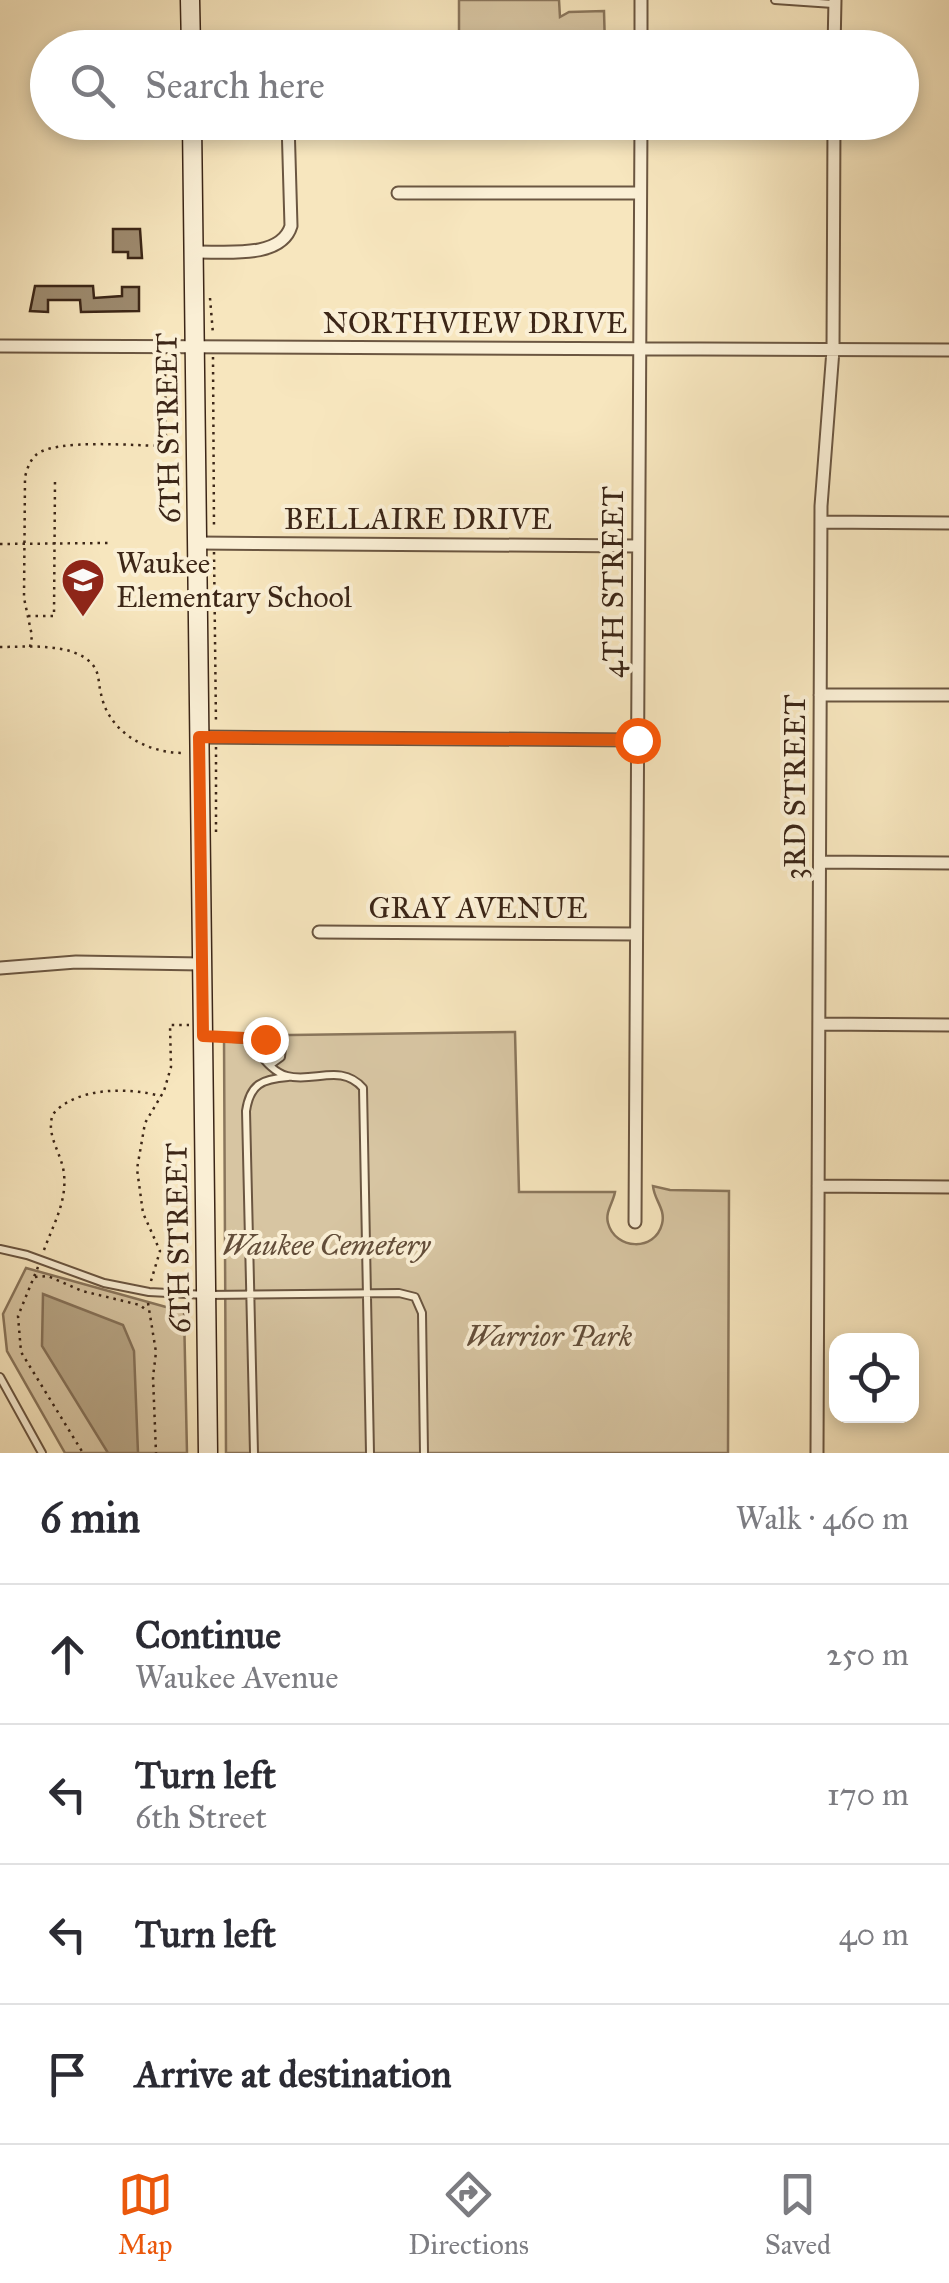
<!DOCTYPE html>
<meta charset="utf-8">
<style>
body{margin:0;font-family:"IM FELL Great Primer",serif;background:#f7f7f7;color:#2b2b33}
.controls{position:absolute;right:30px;bottom:30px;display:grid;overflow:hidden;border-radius:20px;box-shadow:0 5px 15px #0003}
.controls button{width:90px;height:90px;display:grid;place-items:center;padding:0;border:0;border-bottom:2px solid #e1e1e2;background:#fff;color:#2b2b33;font:50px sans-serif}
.stop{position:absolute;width:30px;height:30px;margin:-22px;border:8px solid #ea580c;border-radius:50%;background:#fff}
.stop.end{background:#ea580c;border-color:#fff;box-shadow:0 2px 10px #0008}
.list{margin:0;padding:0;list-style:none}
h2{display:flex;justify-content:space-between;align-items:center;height:130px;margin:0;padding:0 40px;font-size:42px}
h2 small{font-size:32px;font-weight:400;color:#7c7c81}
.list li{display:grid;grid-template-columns:65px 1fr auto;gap:30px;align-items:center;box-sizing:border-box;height:140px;padding:0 40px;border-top:2px solid #e1e1e2}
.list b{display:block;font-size:38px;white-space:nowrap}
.list p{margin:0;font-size:32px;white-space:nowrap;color:#7c7c81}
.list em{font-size:32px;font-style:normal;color:#7c7c81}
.icon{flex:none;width:55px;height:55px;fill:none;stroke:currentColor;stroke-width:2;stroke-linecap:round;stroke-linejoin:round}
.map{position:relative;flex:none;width:949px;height:1453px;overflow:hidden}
.search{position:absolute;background:#fff;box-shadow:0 5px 15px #0003;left:30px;right:30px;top:30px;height:110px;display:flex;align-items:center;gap:25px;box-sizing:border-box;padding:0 35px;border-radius:55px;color:#7c7c81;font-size:38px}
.sheet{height:690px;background:#fff}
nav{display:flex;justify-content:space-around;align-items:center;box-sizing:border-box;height:140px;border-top:2px solid #e1e1e2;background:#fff;font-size:28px;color:#7c7c81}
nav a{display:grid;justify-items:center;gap:5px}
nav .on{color:#ea580c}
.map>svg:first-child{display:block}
.green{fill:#d7c5a2;stroke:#8a765c;stroke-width:2.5}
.water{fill:#b7a585;stroke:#867259;stroke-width:2.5}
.building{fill:#9d8a6e;stroke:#3c2617;stroke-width:2.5}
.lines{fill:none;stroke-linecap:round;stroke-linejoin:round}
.lane-casing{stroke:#6b5641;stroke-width:10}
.street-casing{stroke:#6b5641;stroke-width:15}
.secondary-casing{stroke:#3c2617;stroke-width:21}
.path{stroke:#3c2617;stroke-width:2.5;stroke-dasharray:2.5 5;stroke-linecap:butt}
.lane{stroke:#faefd5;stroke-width:6}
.street{stroke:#faefd5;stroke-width:11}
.secondary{stroke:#faefd5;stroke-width:18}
.route{stroke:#ea580c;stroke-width:12}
.labels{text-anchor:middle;stroke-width:8;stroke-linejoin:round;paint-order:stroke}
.street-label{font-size:30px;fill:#3c2617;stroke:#faefd5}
.poi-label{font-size:30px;fill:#3c2617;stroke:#faefd5;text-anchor:start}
.park-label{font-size:30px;font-style:italic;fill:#634e3a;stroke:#faefd5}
</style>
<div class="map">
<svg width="949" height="1453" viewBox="0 0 949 1453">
<rect width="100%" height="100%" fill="#f7e6be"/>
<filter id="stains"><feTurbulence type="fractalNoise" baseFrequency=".002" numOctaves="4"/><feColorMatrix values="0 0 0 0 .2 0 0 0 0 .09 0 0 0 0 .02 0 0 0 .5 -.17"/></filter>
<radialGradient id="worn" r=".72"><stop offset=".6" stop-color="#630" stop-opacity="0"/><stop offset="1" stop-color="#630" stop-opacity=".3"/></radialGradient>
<path class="green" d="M 459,0 L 559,0 L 560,17 L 569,12 L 604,11 L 605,47 L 459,47 Z
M 515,1032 L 519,1192 L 615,1192 C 613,1203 605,1212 608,1223 C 615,1250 655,1252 662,1224 C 666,1209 654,1200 653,1186 L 670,1190 L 729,1191 L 728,1453 L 226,1453 L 224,1036 Z
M 26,1268 L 184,1312 L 187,1453 L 65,1453 L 7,1351 L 3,1314 Z"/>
<path class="water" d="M 43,1294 L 123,1325 L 134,1351 L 138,1453 L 108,1453 L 42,1346 Z"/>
<path class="building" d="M 113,229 L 140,229 L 142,258 L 128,258 L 128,252 L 113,252 Z
M 35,286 L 93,286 L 94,298 L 122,296 L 122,287 L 139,287 L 139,311 L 81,312 L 80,300 L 48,300 L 48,312 L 30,311 Z"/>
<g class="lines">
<defs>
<path id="lane" d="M 775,0 L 833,4
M 204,1036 L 246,1039 C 259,1051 269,1071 287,1076 C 314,1083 341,1063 363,1088 L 370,1453
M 247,1039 L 276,1041 L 282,1048 L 281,1057 L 270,1065
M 0,1249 L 27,1255 L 104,1283 L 149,1292 L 206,1295 L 399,1293 L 415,1297 L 422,1313 L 424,1453
M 0,1377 L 42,1453
M 254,1453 L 246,1111 C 250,1084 262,1079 288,1077"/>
<path id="street" d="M 641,48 L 641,0
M 834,48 L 835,0
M 398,193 L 640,193
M 193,252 C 222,251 281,260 291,226 L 288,122
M 0,346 L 949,350
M 821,522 L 949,523
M 197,543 L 638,546
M 820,695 L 949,695
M 199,737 L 637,740
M 820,862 L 949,863
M 319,932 L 636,934
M 0,968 L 76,962 L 202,964
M 819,1024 L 949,1025
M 818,1186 L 949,1187
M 635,1222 L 641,122
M 817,1453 L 821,506 L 833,350 L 834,122"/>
<path id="secondary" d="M 190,0 L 191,48
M 192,122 L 208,1453"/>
</defs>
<use href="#lane" class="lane-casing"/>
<use href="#street" class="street-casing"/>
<use href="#secondary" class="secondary-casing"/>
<path class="path" d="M 210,298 L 213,334
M 213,357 L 214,529
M 0,544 L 108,543
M 214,552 L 216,724
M 28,616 L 54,616 L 55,480
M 0,647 C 27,647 72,642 92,664 C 100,673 98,683 101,694 C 109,733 147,753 184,753
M 30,647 L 32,636 L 24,598 L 25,477 C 27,469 30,460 36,455 C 54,438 139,446 166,446 L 165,364 L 178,365
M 216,747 L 216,834
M 44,1250 C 53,1225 67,1202 64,1174 C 62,1153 45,1135 53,1114 C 76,1087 129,1087 160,1096
M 38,1267 L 18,1316 L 21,1352 L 83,1453
M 35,1277 L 48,1276 L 82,1291 L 140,1305 L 146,1310
M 151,1281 L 160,1251 L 143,1213 L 137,1169 L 145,1123 L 164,1091 L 171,1067 L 170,1025 L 189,1025
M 148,1303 L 156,1352 L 153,1377 L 156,1453"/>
<use href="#lane" class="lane"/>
<use href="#street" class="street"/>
<use href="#secondary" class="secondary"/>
</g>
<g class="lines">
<path class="route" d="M 265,1039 L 203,1036 L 199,737 L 637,740"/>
</g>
<defs>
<symbol id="school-pin" viewBox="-11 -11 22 30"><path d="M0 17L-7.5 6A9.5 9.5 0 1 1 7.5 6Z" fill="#8f2418" stroke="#faefd5"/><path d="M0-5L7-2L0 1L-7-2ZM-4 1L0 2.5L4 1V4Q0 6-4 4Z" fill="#fff"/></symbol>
</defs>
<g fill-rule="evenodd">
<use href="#school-pin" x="58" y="555" width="50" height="68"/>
</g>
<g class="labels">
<g class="street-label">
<text x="475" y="333">NORTHVIEW DRIVE</text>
<text transform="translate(168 428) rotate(-91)" y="10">6TH STREET</text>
<text x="418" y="529">BELLAIRE DRIVE</text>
<text transform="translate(613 582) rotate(-90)" y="10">4TH STREET</text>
<text transform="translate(795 787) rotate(-90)" y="10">3RD STREET</text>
<text x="478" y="918">GRAY AVENUE</text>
<text transform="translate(178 1238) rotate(-91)" y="10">6TH STREET</text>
</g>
<g class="poi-label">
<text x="116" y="573">Waukee<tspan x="116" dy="34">Elementary School</tspan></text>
</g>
<g class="park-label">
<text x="326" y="1255">Waukee Cemetery</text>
<text x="549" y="1346">Warrior Park</text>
</g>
</g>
<rect width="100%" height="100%" filter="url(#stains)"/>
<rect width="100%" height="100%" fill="url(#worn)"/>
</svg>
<div class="controls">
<button><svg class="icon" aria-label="locate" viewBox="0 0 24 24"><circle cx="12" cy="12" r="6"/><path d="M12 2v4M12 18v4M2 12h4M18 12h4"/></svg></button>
</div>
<div class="stop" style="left:637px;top:740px"></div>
<div class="stop end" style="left:265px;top:1039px"></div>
<div class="search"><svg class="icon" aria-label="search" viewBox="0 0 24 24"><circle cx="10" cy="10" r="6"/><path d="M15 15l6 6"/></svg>Search here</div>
</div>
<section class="sheet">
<h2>6 min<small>Walk · 460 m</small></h2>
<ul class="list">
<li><svg class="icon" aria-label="ahead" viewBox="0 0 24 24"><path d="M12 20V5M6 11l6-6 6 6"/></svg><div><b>Continue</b><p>Waukee Avenue</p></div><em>250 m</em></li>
<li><svg class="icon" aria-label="left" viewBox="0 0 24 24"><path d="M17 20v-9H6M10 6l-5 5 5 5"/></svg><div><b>Turn left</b><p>6th Street</p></div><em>170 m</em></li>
<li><svg class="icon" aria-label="left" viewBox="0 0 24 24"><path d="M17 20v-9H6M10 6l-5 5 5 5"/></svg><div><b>Turn left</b></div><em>40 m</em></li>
<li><svg class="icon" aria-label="arrive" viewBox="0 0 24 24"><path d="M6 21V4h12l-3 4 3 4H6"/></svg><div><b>Arrive at destination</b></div></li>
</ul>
</section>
<nav>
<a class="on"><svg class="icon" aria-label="map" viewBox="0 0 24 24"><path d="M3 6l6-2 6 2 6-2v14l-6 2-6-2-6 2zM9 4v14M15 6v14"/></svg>Map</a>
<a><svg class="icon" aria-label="directions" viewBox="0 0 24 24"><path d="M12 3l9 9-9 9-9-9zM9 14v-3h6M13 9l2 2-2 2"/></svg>Directions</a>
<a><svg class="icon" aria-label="saved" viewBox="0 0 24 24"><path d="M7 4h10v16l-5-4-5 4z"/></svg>Saved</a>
</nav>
